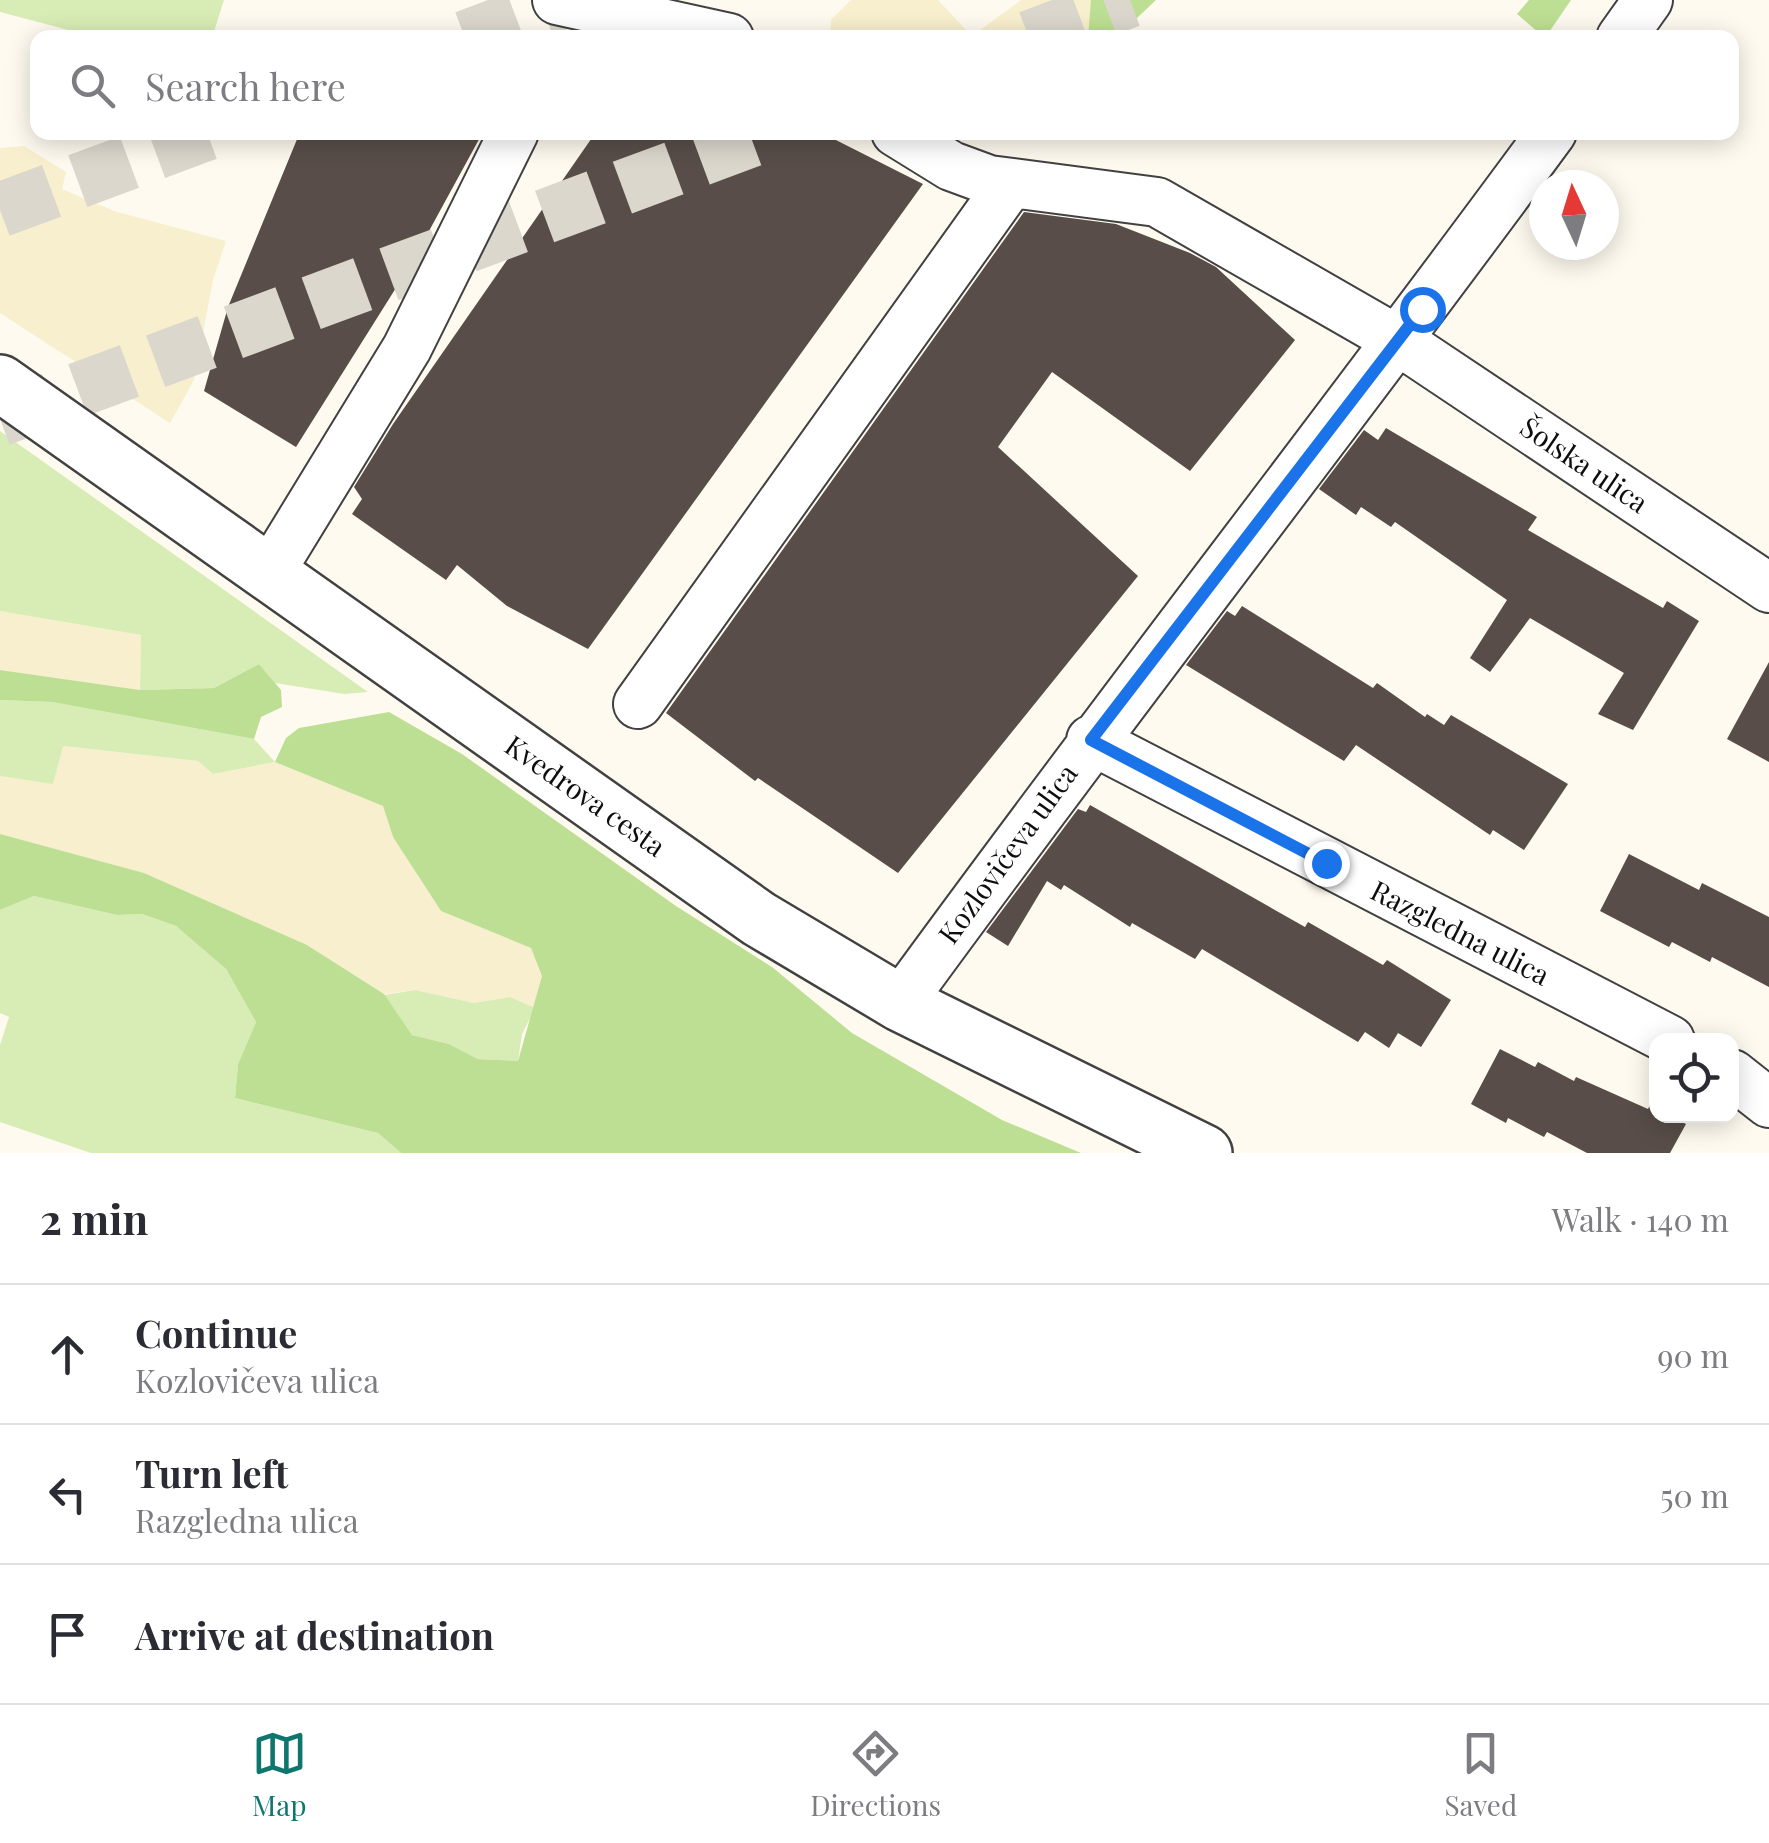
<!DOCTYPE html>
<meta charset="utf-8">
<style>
body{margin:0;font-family:"Playfair Display",serif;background:#f2f2f3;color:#2b2b33}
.controls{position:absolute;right:30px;bottom:30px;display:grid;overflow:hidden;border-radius:20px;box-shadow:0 5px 25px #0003}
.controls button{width:90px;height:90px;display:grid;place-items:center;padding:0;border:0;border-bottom:2px solid #e1e1e2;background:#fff;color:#2b2b33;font:50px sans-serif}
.compass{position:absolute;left:1529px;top:170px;width:90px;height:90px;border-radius:50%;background:#fff;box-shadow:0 5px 25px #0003;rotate:356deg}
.stop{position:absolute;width:30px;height:30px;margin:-22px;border:8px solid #1a73e8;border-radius:50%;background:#fff}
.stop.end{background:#1a73e8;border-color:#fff;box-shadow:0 2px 10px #0008}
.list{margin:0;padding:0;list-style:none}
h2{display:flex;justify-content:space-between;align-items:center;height:130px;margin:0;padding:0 40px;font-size:42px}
h2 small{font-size:32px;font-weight:400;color:#7c7c81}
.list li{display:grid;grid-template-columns:65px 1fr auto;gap:30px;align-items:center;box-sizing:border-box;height:140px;padding:0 40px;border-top:2px solid #e1e1e2}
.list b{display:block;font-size:38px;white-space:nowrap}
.list p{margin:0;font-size:32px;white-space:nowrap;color:#7c7c81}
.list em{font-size:32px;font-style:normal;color:#7c7c81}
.icon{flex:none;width:55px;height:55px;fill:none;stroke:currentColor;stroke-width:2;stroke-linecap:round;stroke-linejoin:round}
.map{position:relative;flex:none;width:1769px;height:1153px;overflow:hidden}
.search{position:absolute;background:#fff;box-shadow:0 5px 25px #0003;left:30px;right:30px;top:30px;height:110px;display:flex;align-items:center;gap:25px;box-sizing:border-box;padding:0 35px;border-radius:20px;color:#7c7c81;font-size:38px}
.sheet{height:550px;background:#fff}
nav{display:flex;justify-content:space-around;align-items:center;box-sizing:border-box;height:140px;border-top:2px solid #e1e1e2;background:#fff;font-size:28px;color:#7c7c81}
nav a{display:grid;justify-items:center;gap:5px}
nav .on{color:#0f766e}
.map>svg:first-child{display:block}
.farmland{fill:#f7efcd}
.green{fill:#d8edb5}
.forest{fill:#bddf93}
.building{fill:#584d49}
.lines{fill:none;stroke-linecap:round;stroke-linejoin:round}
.trunk-tunnel{stroke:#dbd7cd;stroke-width:55;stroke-dasharray:55 28;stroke-linecap:butt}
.minor-casing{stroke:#414141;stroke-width:52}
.tertiary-casing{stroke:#414141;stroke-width:60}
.minor{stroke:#fff;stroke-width:48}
.tertiary{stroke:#fff;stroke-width:55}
.route{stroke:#1a73e8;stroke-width:12}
.labels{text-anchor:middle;stroke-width:10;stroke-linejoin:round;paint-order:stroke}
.street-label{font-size:28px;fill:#0e0e0e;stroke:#fff}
</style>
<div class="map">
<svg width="1769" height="1153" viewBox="0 0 1769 1153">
<rect width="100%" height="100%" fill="#fffaef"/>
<path class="farmland" d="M 851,0 L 938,0 L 972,36 L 1021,0 L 1091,0 L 1091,5 L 1088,37 L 830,38 L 831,20 Z
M 24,146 L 66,172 L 62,189 L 114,211 L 226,241 L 213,280 L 194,380 L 170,423 L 0,313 L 0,148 Z
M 0,611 L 141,635 L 140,690 L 0,670 Z
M 62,746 L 198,761 L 213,774 L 275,762 L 383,806 L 393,837 L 441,911 L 531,948 L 542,976 L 535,1008 L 510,997 L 474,1003 L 415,990 L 384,994 L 307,945 L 144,873 L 0,834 L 0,776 L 53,783 Z"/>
<path class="green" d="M 0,0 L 224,0 L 212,38 L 95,37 L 0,12 Z
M 0,431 L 368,692 L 344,694 L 275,683 L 259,664 L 214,688 L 140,690 L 141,635 L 0,611 Z
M 0,700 L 52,702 L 254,739 L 275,762 L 213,774 L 198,761 L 63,746 L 53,784 L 0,776 Z
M 34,896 L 117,915 L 142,914 L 176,926 L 226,969 L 256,1022 L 238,1064 L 235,1098 L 378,1133 L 401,1153 L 91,1153 L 0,1122 L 0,1045 L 9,1017 L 0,1013 L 0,910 Z
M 415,990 L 474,1003 L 510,997 L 535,1008 L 522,1034 L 518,1061 L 478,1059 L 449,1044 L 412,1035 L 384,995 Z"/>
<path class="forest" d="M 1091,0 L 1156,0 L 1117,37 L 1088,37 Z
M 1529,0 L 1571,0 L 1545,38 L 1517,14 Z
M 259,664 L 281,690 L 282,707 L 261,717 L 254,739 L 52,702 L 0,700 L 0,670 L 140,690 L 214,688 Z
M 389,712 L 462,754 L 676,906 L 772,967 L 852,1033 L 1002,1120 L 1081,1153 L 401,1153 L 378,1133 L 235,1098 L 238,1064 L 256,1022 L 226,969 L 176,926 L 142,914 L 117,915 L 34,896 L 0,910 L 0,834 L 144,873 L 307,945 L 384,994 L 412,1035 L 449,1044 L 478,1059 L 518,1061 L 542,976 L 531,948 L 441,911 L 393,837 L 383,806 L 275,762 L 286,738 L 299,728 Z"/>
<path class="building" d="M 300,132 L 483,132 L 411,264 L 296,447 L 204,391 L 228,307 Z
M 596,132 L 820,132 L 923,184 L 588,649 L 507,606 L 457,565 L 446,580 L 352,514 L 362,499 L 354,487 L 393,424 Z
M 1024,212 L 1116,224 L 1190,253 L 1216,267 L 1295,340 L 1190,471 L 1052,372 L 998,447 L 1138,576 L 898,873 L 758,778 L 755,781 L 666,713 Z
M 1386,428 L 1537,517 L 1528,530 L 1663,608 L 1667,601 L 1699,621 L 1633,730 L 1598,714 L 1624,673 L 1530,618 L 1490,672 L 1470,658 L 1507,600 L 1395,522 L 1391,527 L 1361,507 L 1356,515 L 1319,489 L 1364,430 L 1378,440 Z
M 1242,606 L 1373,688 L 1377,683 L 1425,717 L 1427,714 L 1444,725 L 1451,715 L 1568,784 L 1524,850 L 1493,830 L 1490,835 L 1356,745 L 1344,761 L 1186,665 L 1227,611 L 1235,616 Z
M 1769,662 L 1769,762 L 1727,739 Z
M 1090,805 L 1305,927 L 1308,922 L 1383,965 L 1387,960 L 1451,1000 L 1421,1047 L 1398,1033 L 1389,1048 L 1365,1032 L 1358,1042 L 1202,949 L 1195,959 L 1132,923 L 1130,927 L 1064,885 L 1061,890 L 1047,881 L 1008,946 L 986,932 L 1078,809 L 1086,812 Z
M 1629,854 L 1699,890 L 1702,883 L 1769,917 L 1769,987 L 1712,957 L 1710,962 L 1672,942 L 1669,947 L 1600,911 Z
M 1500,1049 L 1535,1067 L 1538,1062 L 1574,1081 L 1576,1077 L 1648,1109 L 1650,1105 L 1656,1108 L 1656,1116 L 1670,1116 L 1686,1124 L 1670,1153 L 1587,1153 L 1547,1132 L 1544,1137 L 1508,1118 L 1506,1123 L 1471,1104 Z"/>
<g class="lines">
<path class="trunk-tunnel" d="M 465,38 L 566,0
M 1029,38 L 1130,0
M 0,210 L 210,132
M 0,419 L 772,132"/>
<defs>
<path id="minor" d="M 557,0 L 729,38
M 1621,38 L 1648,0
M 896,132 L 951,166 L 989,180 L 1157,202 L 1399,341 L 1769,588
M 270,572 L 407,348 L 514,132
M 638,704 L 1010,184
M 1091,740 L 1670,1040
M 900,1003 C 1113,710 1337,425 1552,132
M 1732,1074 L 1769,1103"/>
<path id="tertiary" d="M 0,383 L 759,919 L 900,1003 L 1204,1153"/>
</defs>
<use href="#minor" class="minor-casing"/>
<use href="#tertiary" class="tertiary-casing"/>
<use href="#minor" class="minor"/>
<use href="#tertiary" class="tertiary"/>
</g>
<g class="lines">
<path class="route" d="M 1326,863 L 1091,740 L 1422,309"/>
</g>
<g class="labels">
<g class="street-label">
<text transform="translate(1584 465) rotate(34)" y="10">Šolska ulica</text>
<text transform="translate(585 796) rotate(35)" y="10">Kvedrova cesta</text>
<text transform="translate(1008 854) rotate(-54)" y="10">Kozlovičeva ulica</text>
<text transform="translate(1460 933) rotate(27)" y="10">Razgledna ulica</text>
</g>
</g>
</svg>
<div class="controls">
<button><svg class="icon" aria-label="locate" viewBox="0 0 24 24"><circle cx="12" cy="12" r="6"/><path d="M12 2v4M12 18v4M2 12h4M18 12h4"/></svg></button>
</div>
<svg class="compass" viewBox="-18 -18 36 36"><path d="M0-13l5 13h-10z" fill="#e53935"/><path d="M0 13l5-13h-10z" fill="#7c7c81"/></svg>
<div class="stop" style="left:1422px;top:309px"></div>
<div class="stop end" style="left:1326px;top:863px"></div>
<div class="search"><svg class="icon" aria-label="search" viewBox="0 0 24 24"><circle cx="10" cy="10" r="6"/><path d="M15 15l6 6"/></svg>Search here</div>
</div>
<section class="sheet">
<h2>2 min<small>Walk · 140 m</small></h2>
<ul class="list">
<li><svg class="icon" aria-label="ahead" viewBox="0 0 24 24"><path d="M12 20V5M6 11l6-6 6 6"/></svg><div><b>Continue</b><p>Kozlovičeva ulica</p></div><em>90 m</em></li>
<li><svg class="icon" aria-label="left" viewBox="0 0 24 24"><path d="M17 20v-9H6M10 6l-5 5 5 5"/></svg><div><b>Turn left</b><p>Razgledna ulica</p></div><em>50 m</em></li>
<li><svg class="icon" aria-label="arrive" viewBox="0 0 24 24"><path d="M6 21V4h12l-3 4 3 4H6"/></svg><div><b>Arrive at destination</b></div></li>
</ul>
</section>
<nav>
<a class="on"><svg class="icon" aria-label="map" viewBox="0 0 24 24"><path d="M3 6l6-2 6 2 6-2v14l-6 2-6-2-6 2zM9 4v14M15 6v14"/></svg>Map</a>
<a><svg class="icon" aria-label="directions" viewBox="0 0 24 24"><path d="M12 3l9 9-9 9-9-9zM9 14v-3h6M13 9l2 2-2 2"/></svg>Directions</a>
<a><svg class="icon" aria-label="saved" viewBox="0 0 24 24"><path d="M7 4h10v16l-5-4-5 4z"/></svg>Saved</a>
</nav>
